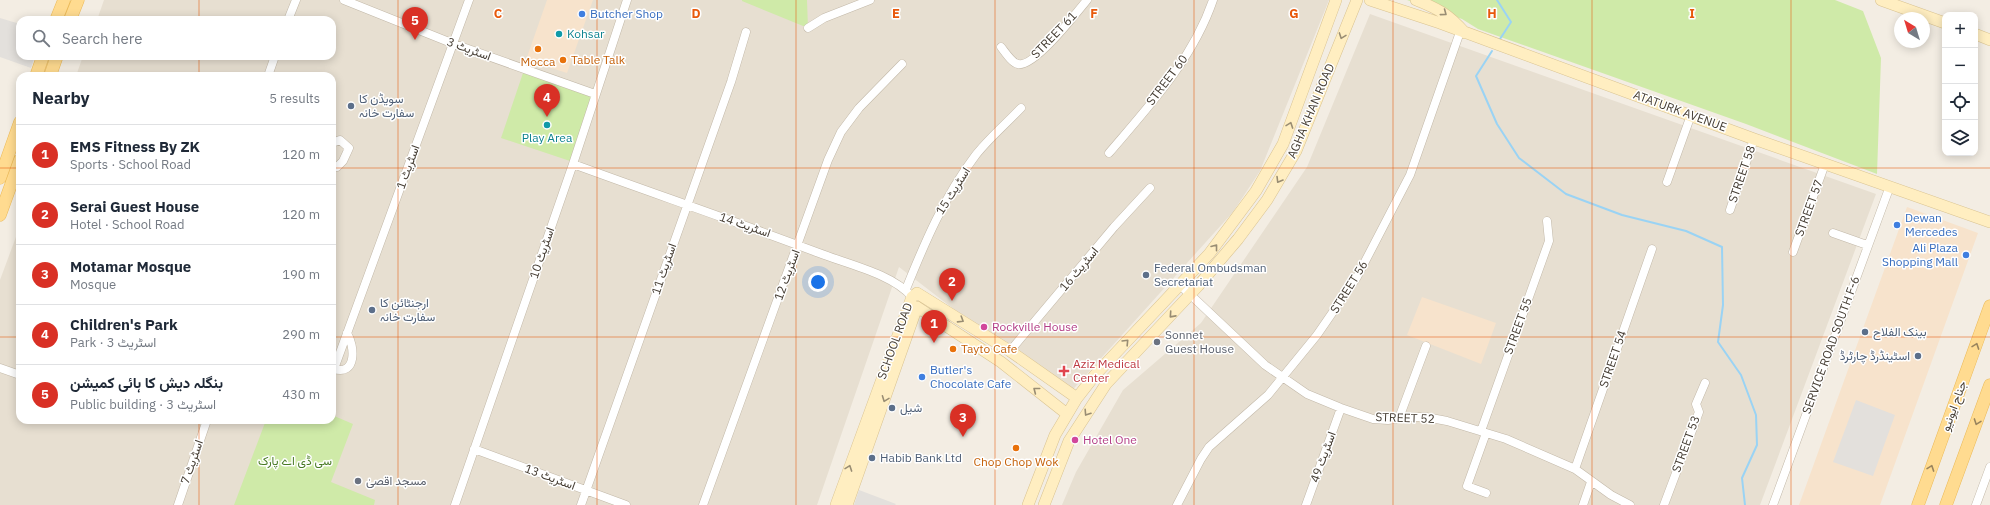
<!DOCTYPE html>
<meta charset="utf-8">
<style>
body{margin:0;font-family:"IBM Plex Sans",Vazirmatn,sans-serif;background:#f2f2f3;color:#1f2937}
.controls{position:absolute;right:12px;top:12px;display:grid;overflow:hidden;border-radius:8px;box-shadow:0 2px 10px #0003}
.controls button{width:36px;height:36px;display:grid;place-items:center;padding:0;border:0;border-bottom:1px solid #e0e1e3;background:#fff;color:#1f2937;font:20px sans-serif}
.compass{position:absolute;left:1894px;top:12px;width:36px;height:36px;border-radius:50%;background:#fff;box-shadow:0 2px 10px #0003;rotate:322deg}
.you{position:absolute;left:818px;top:282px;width:14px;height:14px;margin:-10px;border:3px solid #fff;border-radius:50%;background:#1a73e8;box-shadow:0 0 0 6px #1a73e833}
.badge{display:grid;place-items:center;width:26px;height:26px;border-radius:50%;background:#d93025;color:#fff;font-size:13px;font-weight:700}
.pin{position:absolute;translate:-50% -33px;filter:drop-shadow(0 1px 2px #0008)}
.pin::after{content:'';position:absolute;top:21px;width:14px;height:12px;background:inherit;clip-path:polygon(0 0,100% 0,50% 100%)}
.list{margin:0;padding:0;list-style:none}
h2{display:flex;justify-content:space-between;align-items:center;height:52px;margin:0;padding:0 16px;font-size:17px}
h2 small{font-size:13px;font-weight:400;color:#747a83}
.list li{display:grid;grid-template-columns:26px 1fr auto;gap:12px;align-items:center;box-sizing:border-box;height:60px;padding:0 16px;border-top:1px solid #e0e1e3}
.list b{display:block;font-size:15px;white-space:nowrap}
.list p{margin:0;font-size:13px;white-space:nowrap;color:#747a83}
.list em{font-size:13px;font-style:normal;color:#747a83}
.icon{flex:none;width:22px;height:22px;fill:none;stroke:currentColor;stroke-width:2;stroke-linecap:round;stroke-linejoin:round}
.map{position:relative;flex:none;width:1990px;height:505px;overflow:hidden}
.search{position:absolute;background:#fff;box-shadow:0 2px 10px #0003;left:16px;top:16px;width:320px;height:44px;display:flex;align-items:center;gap:10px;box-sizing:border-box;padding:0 14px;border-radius:12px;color:#747a83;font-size:15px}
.panel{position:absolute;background:#fff;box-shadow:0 2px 10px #0003;left:16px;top:72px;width:320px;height:352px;border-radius:12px}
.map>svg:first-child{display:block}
.residential{fill:#e7dfd1}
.commercial{fill:#f7e3cc}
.green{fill:#cfeaa8}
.parking{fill:#e3e0dc}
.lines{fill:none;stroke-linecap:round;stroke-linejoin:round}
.stream{stroke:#9ad3f4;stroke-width:2}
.street-casing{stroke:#c2b8a8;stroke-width:9}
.secondary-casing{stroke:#d9c391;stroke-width:12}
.primary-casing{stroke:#ebba59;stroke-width:13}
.street{stroke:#fff;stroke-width:8}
.secondary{stroke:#ffeec1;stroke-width:11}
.primary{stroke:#ffdb90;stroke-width:12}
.oneway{stroke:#998d73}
.oneway2{stroke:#99845d}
.grid{fill:none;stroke:#e8590c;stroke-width:1;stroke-opacity:0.55}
.shop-dot{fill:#3f7fe0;stroke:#fff;stroke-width:1.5}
.culture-dot{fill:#0f9aa8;stroke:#fff;stroke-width:1.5}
.food-dot{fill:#e8710a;stroke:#fff;stroke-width:1.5}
.service-dot{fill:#5c6f8a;stroke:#fff;stroke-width:1.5}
.hotel-dot{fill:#d1479c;stroke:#fff;stroke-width:1.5}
.worship-dot{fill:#6b7280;stroke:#fff;stroke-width:1.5}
.health-dot{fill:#e0444e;stroke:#fff;stroke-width:1.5}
.labels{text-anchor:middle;stroke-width:3;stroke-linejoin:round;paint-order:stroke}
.shop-label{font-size:12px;fill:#366cbe;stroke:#fff;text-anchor:start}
.culture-label{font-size:12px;fill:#0d838f;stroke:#fff;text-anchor:start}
.street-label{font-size:12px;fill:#453d33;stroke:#fff}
.food-label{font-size:12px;fill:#c56008;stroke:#fff;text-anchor:start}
.service-label{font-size:12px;fill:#4e5e75;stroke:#fff;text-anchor:start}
.hotel-label{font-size:12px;fill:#b23c85;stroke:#fff;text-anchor:start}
.worship-label{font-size:12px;fill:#5b616d;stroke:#fff;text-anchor:start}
.health-label{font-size:12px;fill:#be3a42;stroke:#fff;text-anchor:start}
.park-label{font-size:12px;fill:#477923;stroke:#fff}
.grid-label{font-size:13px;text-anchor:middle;font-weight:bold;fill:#e8590c;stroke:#fff;stroke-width:3;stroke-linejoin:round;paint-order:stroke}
</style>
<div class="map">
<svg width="1990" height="505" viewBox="0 0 1990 505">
<rect width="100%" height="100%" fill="#f3ede3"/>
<path class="residential" d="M 104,0 L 1329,0 L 1260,171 L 1233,212 L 1067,396 L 899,267 L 817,505 L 0,505 L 0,280 L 20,226 L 20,420 L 332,420 L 332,76 L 76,76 L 83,56 L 332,56 L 332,20 L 97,20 Z
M 1370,14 L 1876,194 L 1760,505 L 1062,505 L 1076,472 L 1123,390 L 1201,323 L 1307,167 Z"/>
<path class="commercial" d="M 547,0 L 593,0 L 567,73 L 526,60 Z
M 1907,207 L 1978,233 L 1880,505 L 1799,505 Z
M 1422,297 L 1496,323 L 1481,364 L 1407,335 Z"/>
<path class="green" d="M 742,0 L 807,0 L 808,28 L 742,1 Z
M 1407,0 L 1835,0 L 1863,11 L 1881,58 L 1877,174 L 1746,124 L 1478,29 L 1462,19 Z
M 523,73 L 592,96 L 570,161 L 501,138 Z
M 332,415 L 353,424 L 331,482 L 375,500 L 374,505 L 234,505 L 266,420 L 332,420 Z"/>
<path class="parking" d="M 0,18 L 20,24 L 20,56 L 35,56 L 31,68 L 0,57 Z
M 1856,400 L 1895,415 L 1873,476 L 1833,462 Z
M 859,490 L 896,504 L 895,505 L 854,505 Z"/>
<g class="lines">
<path class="stream" d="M 1497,0 L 1511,22 L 1500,39
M 1492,51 L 1476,76 L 1497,124 L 1519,158 L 1566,194 L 1622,215 L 1686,231 L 1722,247 L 1723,305 L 1718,342 L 1741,375 L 1756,415 L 1757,445 L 1742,478 L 1745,505"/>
<defs>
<path id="street" d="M 344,0 L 454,44 L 595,94
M 288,20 L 296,0
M 808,28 L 824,18 L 870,0
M 1001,47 C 1005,52 1012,63 1018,64 C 1034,68 1077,12 1087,0
M 268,76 L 275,56
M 332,143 L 340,140 L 349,148 L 343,161 L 337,167 L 332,166
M 1109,153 C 1149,106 1193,59 1213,0
M 573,164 C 655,194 737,222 819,253 C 847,264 893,274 912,297
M 1667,182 L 1691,115
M 1730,210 L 1754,139
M 1833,233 L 1867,245
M 1793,252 L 1825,164
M 1180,285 L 1265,365 L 1307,394 L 1341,408 L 1373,419 L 1388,420 L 1408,417 L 1426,417 L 1447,421 L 1506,439 L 1575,469 L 1611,495 L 1630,505
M 906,289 C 925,242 944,197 975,156 C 988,139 1006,124 1021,108
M 347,333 C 355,346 357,376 334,369 L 469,0
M 1010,351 L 1114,227 L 1150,188
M 0,368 L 20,375
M 1399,418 L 1426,346
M 1481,431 L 1549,241 L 1547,221
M 474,449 L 626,505
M 1575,469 L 1652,249
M 1486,493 L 1467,486 L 1486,433
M 178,505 L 207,420
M 455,505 L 573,164 L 627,0
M 581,505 L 731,82 L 746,32
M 703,505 L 828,160 L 841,132 L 859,108 L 902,64
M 1177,505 L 1201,459 L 1209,447 L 1268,395 L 1317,335 L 1357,277 L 1410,175 L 1460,32
M 1306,505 L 1341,408
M 1583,505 L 1591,482
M 1664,505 L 1699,412 L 1696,404 L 1705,383
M 1773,505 L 1890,186
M 1976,505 L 1990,467"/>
<path id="secondary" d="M 1370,0 L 1440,23 L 1754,139 L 1990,222
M 1416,0 C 1439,9 1449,15 1465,33
M 1881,0 L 1945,23
M 1975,34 L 1990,40
M 836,505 L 912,297 L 917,293 L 1010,351 L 1077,398
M 847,505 L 917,307 L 1001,362 L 1067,414
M 1028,505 L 1055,435 L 1077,398 L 1095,375 L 1209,254 L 1256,191 L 1283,144 L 1336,0
M 1044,505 L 1069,441 L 1106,384 L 1198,286 L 1238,239 L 1267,200 L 1296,151 L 1357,0"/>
<path id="primary" d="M 56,20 L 64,0
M 70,20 L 78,0
M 36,76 L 43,56
M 50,76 L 57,56
M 0,178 L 20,122
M 0,215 L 20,160
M 1918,505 L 1990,306
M 1946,505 L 1990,385"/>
</defs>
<use href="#street" class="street-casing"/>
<use href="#secondary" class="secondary-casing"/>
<use href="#primary" class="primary-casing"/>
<use href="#street" class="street"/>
<use href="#secondary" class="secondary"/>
<use href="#primary" class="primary"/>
</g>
<defs><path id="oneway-chevron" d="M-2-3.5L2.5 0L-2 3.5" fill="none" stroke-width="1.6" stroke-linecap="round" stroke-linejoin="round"/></defs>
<g class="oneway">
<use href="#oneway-chevron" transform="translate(1444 13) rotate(37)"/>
<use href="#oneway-chevron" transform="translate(1342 36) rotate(110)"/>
<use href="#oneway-chevron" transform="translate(1290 125) rotate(-70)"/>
<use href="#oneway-chevron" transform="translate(1279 180) rotate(121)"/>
<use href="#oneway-chevron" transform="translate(1215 247) rotate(-52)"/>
<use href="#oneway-chevron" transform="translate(1172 315) rotate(132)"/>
<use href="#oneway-chevron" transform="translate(961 320) rotate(32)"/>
<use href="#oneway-chevron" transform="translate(1126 342) rotate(-46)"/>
<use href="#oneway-chevron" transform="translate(1036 390) rotate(-142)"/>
<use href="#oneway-chevron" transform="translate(885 399) rotate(111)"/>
<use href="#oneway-chevron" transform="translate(1087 413) rotate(123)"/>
<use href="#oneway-chevron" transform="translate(849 468) rotate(-70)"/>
</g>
<g class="oneway2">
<use href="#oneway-chevron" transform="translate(1976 346) rotate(-70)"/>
<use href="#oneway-chevron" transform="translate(1977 422) rotate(110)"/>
<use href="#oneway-chevron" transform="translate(1931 468) rotate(-70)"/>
</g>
<path class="grid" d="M 199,0 L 199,20M 398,0 L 398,505M 597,0 L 597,505M 796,0 L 796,505M 995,0 L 995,505M 1194,0 L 1194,505M 1393,0 L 1393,505M 1592,0 L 1592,505M 1791,0 L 1791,505M 199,56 L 199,76M 0,168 L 20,168M 332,168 L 1990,168M 0,337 L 20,337M 332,337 L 1990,337M 199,420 L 199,505"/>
<g class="shop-dot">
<circle cx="582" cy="14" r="4"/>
<circle cx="1897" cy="225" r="4"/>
<circle cx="1966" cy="255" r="4"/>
<circle cx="922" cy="377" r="4"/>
</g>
<g class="culture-dot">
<circle cx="559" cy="34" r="4"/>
<circle cx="547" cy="125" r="4"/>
</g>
<g class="food-dot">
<circle cx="538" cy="49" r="4"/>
<circle cx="563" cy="60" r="4"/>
<circle cx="953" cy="349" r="4"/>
<circle cx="1016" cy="448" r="4"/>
</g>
<g class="service-dot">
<circle cx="351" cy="106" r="4"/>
<circle cx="1146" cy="275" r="4"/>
<circle cx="372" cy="310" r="4"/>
<circle cx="1865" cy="332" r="4"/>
<circle cx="1918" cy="356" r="4"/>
<circle cx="892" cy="408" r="4"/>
<circle cx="872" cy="458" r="4"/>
</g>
<g class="hotel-dot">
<circle cx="984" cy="327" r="4"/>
<circle cx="1075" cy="440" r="4"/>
</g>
<g class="worship-dot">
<circle cx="1157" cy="342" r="4"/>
<circle cx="358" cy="481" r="4"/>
</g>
<path class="health-dot" d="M1062 365h4v4h4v4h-4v4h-4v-4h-4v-4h4z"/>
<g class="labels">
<g class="shop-label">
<text x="590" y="18">Butcher Shop</text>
<text x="1905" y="222">Dewan<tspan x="1905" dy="14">Mercedes</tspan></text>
<text x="1958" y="252" text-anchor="end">Ali Plaza<tspan x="1958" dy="14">Shopping Mall</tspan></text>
<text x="930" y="374">Butler's<tspan x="930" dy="14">Chocolate Cafe</tspan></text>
</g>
<g class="culture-label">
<text x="567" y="38">Kohsar</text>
<text x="547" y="142" text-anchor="middle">Play Area</text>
</g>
<g class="street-label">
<text transform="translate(1054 35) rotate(-46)" y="4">STREET 61</text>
<text transform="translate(469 49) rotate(20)" y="4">اسٹریٹ 3</text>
<text transform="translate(1167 80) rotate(-53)" y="4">STREET 60</text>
<text transform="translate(1311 111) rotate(-67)" y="4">AGHA KHAN ROAD</text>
<text transform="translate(1680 111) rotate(20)" y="4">ATATURK AVENUE</text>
<text transform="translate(408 167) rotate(-70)" y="4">اسٹریٹ 1</text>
<text transform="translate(1742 174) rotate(-71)" y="4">STREET 58</text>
<text transform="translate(953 191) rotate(-58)" y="4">اسٹریٹ 15</text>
<text transform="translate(1809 208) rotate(-70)" y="4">STREET 57</text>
<text transform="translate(745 225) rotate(19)" y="4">اسٹریٹ 14</text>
<text transform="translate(542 253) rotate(-71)" y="4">اسٹریٹ 10</text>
<text transform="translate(664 269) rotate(-71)" y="4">اسٹریٹ 11</text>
<text transform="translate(1079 269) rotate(-50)" y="4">اسٹریٹ 16</text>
<text transform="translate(787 275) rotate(-70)" y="4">اسٹریٹ 12</text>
<text transform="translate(1349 287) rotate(-58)" y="4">STREET 56</text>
<text transform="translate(1518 326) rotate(-70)" y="4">STREET 55</text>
<text transform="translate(895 341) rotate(-70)" y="4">SCHOOL ROAD</text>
<text transform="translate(1831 345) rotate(-70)" y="4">SERVICE ROAD SOUTH F-6</text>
<text transform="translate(1613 359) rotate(-71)" y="4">STREET 54</text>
<text transform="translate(1954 406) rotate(-70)" y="4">جناح ایونیو</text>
<text transform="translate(1405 418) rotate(2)" y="4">STREET 52</text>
<text transform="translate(1686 444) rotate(-70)" y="4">STREET 53</text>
<text transform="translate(1323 457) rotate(-70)" y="4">اسٹریٹ 49</text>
<text transform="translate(192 462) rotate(-71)" y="4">اسٹریٹ 7</text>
<text transform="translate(550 477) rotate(20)" y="4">اسٹریٹ 13</text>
</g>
<g class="food-label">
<text x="571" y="64">Table Talk</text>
<text x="538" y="66" text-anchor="middle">Mocca</text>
<text x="961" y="353">Tayto Cafe</text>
<text x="1016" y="466" text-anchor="middle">Chop Chop Wok</text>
</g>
<g class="service-label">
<text x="359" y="103">سویڈن کا<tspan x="359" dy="14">سفارت خانہ</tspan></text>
<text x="1154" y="272">Federal Ombudsman<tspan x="1154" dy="14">Secretariat</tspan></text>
<text x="380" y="307">ارجنٹائن کا<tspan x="380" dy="14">سفارت خانہ</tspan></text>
<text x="1873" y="336">بینک الفلاح</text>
<text x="1910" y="360" text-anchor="end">اسٹینڈرڈ چارٹرڈ</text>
<text x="900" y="412">شیل</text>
<text x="880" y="462">Habib Bank Ltd</text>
</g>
<g class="hotel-label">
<text x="992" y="331">Rockville House</text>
<text x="1083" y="444">Hotel One</text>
</g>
<g class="worship-label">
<text x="1165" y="339">Sonnet<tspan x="1165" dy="14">Guest House</tspan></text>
<text x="366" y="485">مسجد اقصیٰ</text>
</g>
<g class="health-label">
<text x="1073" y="368">Aziz Medical<tspan x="1073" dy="14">Center</tspan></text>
</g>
<g class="park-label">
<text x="295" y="465">سی ڈی اے پارک</text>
</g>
</g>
<g class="grid-label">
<text x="498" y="18">C</text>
<text x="696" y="18">D</text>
<text x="896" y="18">E</text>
<text x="1094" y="18">F</text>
<text x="1294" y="18">G</text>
<text x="1492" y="18">H</text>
<text x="1692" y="18">I</text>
</g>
</svg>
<div class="controls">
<button>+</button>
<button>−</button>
<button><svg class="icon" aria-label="locate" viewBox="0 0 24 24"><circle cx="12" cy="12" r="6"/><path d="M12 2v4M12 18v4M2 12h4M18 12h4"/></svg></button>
<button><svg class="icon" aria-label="layers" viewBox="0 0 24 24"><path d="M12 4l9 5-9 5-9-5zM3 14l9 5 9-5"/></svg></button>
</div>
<svg class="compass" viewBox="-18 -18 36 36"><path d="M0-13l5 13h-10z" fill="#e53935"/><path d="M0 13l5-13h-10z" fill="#747a83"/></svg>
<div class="you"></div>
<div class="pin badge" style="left:934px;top:343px">1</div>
<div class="pin badge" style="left:952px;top:301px">2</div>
<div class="pin badge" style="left:963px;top:437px">3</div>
<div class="pin badge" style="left:547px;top:117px">4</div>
<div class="pin badge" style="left:415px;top:40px">5</div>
<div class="search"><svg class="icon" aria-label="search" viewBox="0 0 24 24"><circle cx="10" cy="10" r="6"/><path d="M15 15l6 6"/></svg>Search here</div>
<section class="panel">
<h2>Nearby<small>5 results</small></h2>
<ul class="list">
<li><span class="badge">1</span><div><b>EMS Fitness By ZK</b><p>Sports · School Road</p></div><em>120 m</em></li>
<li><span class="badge">2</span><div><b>Serai Guest House</b><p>Hotel · School Road</p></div><em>120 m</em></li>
<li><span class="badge">3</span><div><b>Motamar Mosque</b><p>Mosque</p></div><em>190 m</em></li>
<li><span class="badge">4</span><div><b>Children's Park</b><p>Park · اسٹریٹ 3</p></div><em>290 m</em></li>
<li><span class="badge">5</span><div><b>بنگلہ دیش کا ہائی کمیشن</b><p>Public building · اسٹریٹ 3</p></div><em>430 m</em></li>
</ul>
</section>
</div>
